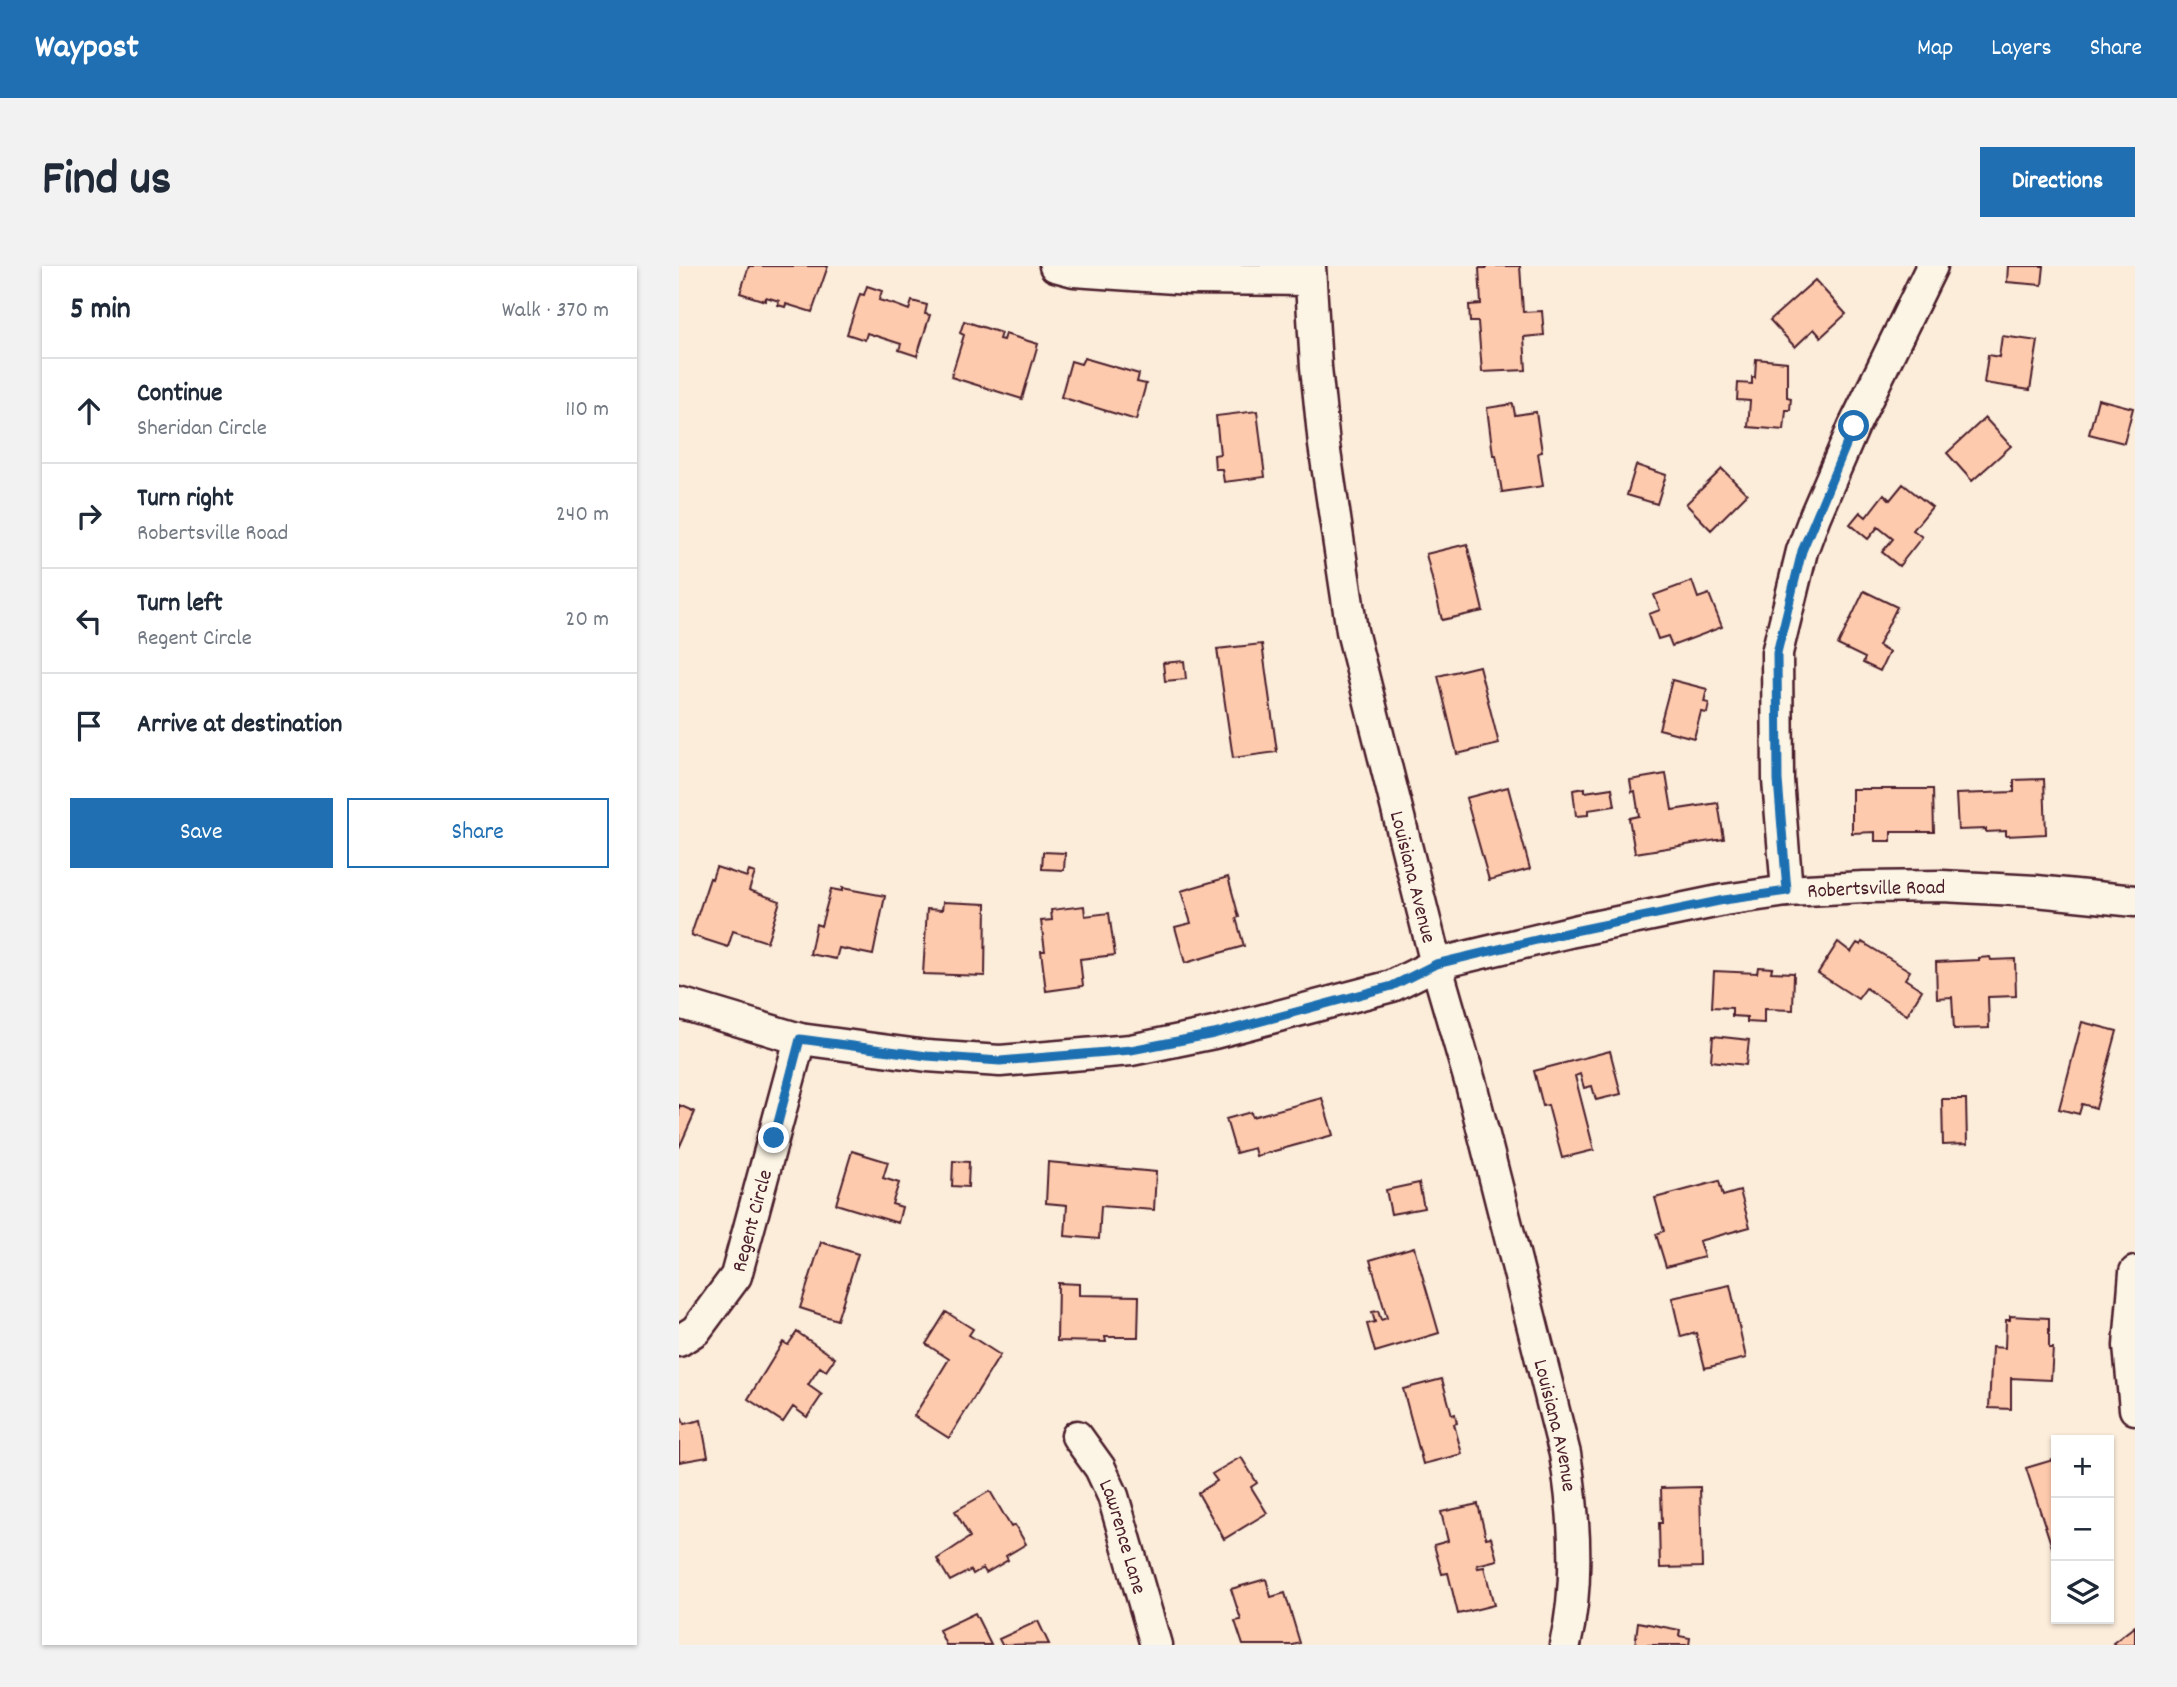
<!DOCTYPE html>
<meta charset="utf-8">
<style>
body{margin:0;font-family:Dekko,sans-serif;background:#f2f2f3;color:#1f2937}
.controls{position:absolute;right:21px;bottom:21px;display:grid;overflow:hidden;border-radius:0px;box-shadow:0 2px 5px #0004}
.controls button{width:63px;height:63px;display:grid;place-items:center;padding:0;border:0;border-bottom:2px solid #e0e1e3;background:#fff;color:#1f2937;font:35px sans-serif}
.stop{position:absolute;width:21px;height:21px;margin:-16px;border:5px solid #1f6fb2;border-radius:50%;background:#fff}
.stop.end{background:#1f6fb2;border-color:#fff;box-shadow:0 2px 7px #0008}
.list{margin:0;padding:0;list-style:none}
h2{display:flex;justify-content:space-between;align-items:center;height:91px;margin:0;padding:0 28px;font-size:30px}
h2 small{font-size:23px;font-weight:400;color:#747a83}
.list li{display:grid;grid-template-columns:46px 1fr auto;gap:21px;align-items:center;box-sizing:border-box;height:105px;padding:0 28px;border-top:2px solid #e0e1e3}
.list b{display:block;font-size:26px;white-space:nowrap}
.list p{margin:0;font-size:23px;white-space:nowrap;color:#747a83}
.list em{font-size:23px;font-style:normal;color:#747a83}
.actions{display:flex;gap:14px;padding:21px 28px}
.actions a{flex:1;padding:16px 0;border:2px solid #1f6fb2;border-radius:0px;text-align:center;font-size:24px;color:#1f6fb2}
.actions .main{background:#1f6fb2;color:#fff}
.icon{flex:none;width:38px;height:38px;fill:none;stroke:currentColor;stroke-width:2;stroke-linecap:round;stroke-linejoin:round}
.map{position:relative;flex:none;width:1456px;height:1379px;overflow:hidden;border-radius:0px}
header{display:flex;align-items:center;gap:42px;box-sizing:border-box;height:98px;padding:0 35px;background:#1f6fb2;color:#fff}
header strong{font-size:33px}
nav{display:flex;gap:38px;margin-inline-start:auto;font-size:24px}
.intro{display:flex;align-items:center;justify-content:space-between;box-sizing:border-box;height:168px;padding:0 42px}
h1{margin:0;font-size:49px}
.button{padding:18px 32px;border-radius:0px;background:#1f6fb2;color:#fff;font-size:24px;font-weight:700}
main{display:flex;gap:42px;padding:0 42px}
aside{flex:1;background:#fff;border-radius:0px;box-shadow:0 2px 5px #0004}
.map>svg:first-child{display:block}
.building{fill:#fecaae;stroke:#4a1f2b;stroke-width:2}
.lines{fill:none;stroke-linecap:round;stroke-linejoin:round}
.minor-casing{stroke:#4a1f2b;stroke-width:35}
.minor{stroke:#fcf5e5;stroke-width:30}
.route{stroke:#1f6fb2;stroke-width:9}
.labels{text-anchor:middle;stroke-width:6;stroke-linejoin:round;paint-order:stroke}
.street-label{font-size:21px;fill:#4a1f2b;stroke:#fcf5e5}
</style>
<header>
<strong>Waypost</strong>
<nav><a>Map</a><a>Layers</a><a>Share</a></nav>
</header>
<div class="intro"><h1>Find us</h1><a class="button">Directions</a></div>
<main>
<aside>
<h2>5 min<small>Walk · 370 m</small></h2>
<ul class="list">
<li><svg class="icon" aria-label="ahead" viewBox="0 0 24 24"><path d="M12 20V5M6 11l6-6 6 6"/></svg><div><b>Continue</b><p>Sheridan Circle</p></div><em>110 m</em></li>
<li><svg class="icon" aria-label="right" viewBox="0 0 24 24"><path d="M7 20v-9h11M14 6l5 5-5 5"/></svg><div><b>Turn right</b><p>Robertsville Road</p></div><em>240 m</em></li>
<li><svg class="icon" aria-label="left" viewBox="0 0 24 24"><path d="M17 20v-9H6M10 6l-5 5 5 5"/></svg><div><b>Turn left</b><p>Regent Circle</p></div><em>20 m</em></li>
<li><svg class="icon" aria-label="arrive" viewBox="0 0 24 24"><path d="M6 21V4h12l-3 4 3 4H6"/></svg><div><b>Arrive at destination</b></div></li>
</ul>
<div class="actions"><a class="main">Save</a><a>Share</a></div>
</aside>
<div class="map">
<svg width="1456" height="1379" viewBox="0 0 1456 1379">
<rect width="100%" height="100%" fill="#fcecda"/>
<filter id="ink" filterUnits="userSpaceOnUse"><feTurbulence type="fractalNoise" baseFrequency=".0143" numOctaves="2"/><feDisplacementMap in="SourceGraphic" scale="14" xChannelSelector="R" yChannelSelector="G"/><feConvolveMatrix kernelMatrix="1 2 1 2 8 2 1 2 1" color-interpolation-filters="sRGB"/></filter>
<g filter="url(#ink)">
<path class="building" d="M 70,0 L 149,0 L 133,46 L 107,38 L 106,41 L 99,39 L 100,35 L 87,31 L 86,35 L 61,27 Z
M 807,0 L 841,0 L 844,46 L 863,45 L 865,69 L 845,71 L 847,104 L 803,106 L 799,56 L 791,56 L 790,39 L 802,38 L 800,2 L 807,2 Z
M 1329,0 L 1365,0 L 1363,19 L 1328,16 Z
M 1136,14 L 1167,48 L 1142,71 L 1135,63 L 1116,81 L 1091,54 Z
M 188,20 L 203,25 L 200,34 L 217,39 L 230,44 L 233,35 L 248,39 L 246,48 L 251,49 L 238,90 L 220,84 L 222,78 L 188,67 L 186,74 L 168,68 L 181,28 L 185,29 Z
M 285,55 L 322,67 L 320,73 L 324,74 L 326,68 L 359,78 L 343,133 L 272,111 L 285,69 L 281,67 Z
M 1323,70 L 1359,75 L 1351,124 L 1305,117 L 1309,89 L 1320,91 Z
M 405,92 L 460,108 L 458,116 L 467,118 L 457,154 L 382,131 L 392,95 L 402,98 Z
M 1077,93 L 1108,96 L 1108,131 L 1112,132 L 1111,144 L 1107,144 L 1105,164 L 1069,161 L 1071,135 L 1058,134 L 1059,117 L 1073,118 L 1073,111 L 1076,112 Z
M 1419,133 L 1454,142 L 1445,177 L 1410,168 Z
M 834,138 L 836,149 L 857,146 L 863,186 L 859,187 L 864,220 L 823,226 L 817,189 L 814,189 L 808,142 Z
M 578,145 L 586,211 L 545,216 L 543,203 L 536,203 L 535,189 L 541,188 L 537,150 Z
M 1306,152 L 1332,180 L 1293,215 L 1268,187 Z
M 957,199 L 987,209 L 978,238 L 948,229 Z
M 1043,203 L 1068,228 L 1032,264 L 1007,238 Z
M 1224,218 L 1253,241 L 1234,264 L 1243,271 L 1220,300 L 1203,286 L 1214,273 L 1199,261 L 1189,273 L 1171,258 L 1181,246 L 1187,251 L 1205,228 L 1211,234 Z
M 788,278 L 804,345 L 763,354 L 747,288 Z
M 1013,315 L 1019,332 L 1030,328 L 1043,361 L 993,380 L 989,370 L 979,373 L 970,348 L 981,344 L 975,329 Z
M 1185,325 L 1218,341 L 1199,380 L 1210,386 L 1201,405 L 1184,397 L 1186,392 L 1159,379 Z
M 583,378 L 598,486 L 554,492 L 538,383 Z
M 505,395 L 507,413 L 486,415 L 484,397 Z
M 800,400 L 820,478 L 778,488 L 759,410 Z
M 993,414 L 1028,423 L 1025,436 L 1030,437 L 1028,447 L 1022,446 L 1015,472 L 980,463 Z
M 987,508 L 993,544 L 1039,537 L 1045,573 L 956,587 L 950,552 L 960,550 L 956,525 L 953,526 L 951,514 Z
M 1365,513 L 1367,568 L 1327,570 L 1327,565 L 1307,566 L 1307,563 L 1279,564 L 1277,528 L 1335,526 L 1335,514 Z
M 829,521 L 851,603 L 810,614 L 787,532 Z
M 906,522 L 906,526 L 933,522 L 936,540 L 909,544 L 909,549 L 897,550 L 894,524 Z
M 1173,523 L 1254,523 L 1255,566 L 1212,566 L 1212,575 L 1196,575 L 1196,566 L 1173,567 Z
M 364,586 L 386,587 L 385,604 L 363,603 Z
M 37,601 L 68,611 L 70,605 L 76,607 L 70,624 L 101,635 L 88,676 L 54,665 L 49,681 L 12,669 L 31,612 L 33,613 Z
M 549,611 L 560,651 L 557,652 L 565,680 L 506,697 L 496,661 L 512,657 L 502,625 Z
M 163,622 L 206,630 L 194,689 L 160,682 L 157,693 L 131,688 L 137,658 L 142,660 L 152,623 L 163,625 Z
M 264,636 L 307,638 L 306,710 L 244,708 L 248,643 L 263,644 Z
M 405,640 L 406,650 L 430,647 L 436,689 L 401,693 L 404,720 L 367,725 L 362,685 L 366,685 L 362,655 L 373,654 L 372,644 Z
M 1159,676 L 1172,686 L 1178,677 L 1182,679 L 1183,676 L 1231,705 L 1226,713 L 1243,724 L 1228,749 L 1187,722 L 1179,733 L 1139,707 Z
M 1311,691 L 1312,694 L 1336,693 L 1337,730 L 1309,731 L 1310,762 L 1275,763 L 1273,731 L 1258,732 L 1257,696 L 1300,694 L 1300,692 Z
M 1079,701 L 1093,702 L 1092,706 L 1115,707 L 1114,744 L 1085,743 L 1085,757 L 1068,756 L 1068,751 L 1053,750 L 1053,742 L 1033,741 L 1035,705 L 1078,707 Z
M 1403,756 L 1438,765 L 1417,842 L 1403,838 L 1400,848 L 1380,843 Z
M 1034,770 L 1070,774 L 1067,799 L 1032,795 Z
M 931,785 L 942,828 L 917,834 L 913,820 L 905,822 L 901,808 L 896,810 L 915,884 L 883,892 L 869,839 L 864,840 L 855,805 Z
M 643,832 L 654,869 L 577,890 L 575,882 L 557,887 L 547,853 L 572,846 L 573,851 Z
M 1263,833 L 1287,833 L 1288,878 L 1264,879 Z
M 0,839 L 16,846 L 0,882 Z
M 173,885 L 209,896 L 204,912 L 220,917 L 213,938 L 223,941 L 219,957 L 157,938 Z
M 274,895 L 290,896 L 289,921 L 273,920 Z
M 369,896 L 477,906 L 475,944 L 422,940 L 420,973 L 386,970 L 388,939 L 367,937 Z
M 1040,915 L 1044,930 L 1061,925 L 1071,961 L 1020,975 L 1025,991 L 987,1001 L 977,968 L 985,965 L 976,932 Z
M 740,917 L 745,942 L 712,948 L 707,924 Z
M 142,976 L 179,988 L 158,1054 L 121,1042 Z
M 735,981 L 760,1067 L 696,1086 L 688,1058 L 696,1056 L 693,1046 L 699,1045 L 702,1054 L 708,1052 L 691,994 Z
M 379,1017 L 400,1018 L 400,1029 L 460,1030 L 459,1071 L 426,1071 L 427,1076 L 378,1075 Z
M 1051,1019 L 1067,1092 L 1026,1102 L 1017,1067 L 1002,1071 L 993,1032 Z
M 267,1046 L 294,1063 L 290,1069 L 321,1089 L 270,1172 L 235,1150 L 270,1093 L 247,1078 Z
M 1331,1050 L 1370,1052 L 1370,1082 L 1374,1082 L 1372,1114 L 1332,1112 L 1332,1143 L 1310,1142 L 1313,1081 L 1326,1082 L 1327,1054 L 1331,1054 Z
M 118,1066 L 156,1092 L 147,1105 L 141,1101 L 129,1119 L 143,1129 L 128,1151 L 114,1141 L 104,1156 L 69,1133 L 104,1076 L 109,1079 Z
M 763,1113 L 773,1149 L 776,1148 L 778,1157 L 775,1158 L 783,1188 L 744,1198 L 724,1123 Z
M 3,1152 L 5,1158 L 22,1154 L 29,1191 L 0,1196 L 0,1153 Z
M 562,1191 L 578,1217 L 572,1221 L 588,1247 L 545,1273 L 519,1227 L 538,1215 L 533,1208 Z
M 1377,1193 L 1377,1286 L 1375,1287 L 1347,1202 Z
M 1021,1221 L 1023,1301 L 981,1302 L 980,1257 L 983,1257 L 982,1222 Z
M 311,1225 L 332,1261 L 336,1259 L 347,1278 L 327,1290 L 329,1294 L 307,1307 L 304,1302 L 294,1308 L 292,1304 L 271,1315 L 258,1293 L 291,1271 L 276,1245 Z
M 799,1238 L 807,1272 L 812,1271 L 818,1294 L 798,1299 L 799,1302 L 805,1301 L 815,1339 L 779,1348 L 769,1307 L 763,1308 L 755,1279 L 769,1275 L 762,1246 Z
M 587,1313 L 592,1331 L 606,1327 L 621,1377 L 614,1379 L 564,1379 L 556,1355 L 562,1354 L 552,1323 Z
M 296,1347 L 312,1379 L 267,1379 L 260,1364 Z
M 359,1355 L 370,1378 L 323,1379 L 320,1373 Z
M 959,1356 L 1001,1364 L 1000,1370 L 1011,1372 L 1010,1379 L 956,1379 Z
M 1456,1360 L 1456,1379 L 1436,1379 L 1434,1377 Z"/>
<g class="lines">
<defs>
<g id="minor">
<path d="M 376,0 L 395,5 L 510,13 L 631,14"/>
<path id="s1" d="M 631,0 L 637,101 L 645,179 L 673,365 L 757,698 L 793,822 L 886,1188 C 896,1249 901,1317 886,1379"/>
<path d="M 1108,625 L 1099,514 L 1098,387 L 1123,285 L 1136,250 L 1175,160 L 1253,0"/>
<path id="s2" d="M 0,737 L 121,773 L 248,790 L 321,795 L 452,784 L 535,767 L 713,720 L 757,698 L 895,665 L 1045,634 L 1108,625 L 1185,621 L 1263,620 L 1357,625 L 1456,635"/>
<path d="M 1456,1006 L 1450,1080 L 1456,1143"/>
<path id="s3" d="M 0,1075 L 17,1064 L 57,1010 L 121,773"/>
<path id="s4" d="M 398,1170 L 421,1202 L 434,1230 L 477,1379"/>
</g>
</defs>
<use href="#minor" class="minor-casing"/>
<use href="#minor" class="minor"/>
</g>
</g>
<g class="lines" filter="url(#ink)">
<path class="route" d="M 95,872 L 121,773 L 248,790 L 321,795 L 452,784 L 535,768 L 713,720 L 757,698 L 895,665 L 1045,634 L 1108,625 L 1099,514 L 1098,387 L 1123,285 L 1175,160"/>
</g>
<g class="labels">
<g class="street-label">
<text dy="7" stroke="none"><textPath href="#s1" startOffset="621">Louisiana Avenue</textPath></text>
<text dy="7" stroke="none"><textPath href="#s2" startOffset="1225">Robertsville Road</textPath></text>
<text dy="7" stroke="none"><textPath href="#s3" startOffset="145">Regent Circle</textPath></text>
<text dy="7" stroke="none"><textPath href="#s1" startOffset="1188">Louisiana Avenue</textPath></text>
<text dy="7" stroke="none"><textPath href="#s4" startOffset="112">Lawrence Lane</textPath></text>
</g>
</g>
</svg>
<div class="controls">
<button>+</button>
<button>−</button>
<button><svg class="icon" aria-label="layers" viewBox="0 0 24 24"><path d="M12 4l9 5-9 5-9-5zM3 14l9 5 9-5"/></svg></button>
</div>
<div class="stop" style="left:1175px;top:160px"></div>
<div class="stop end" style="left:95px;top:872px"></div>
</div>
</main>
